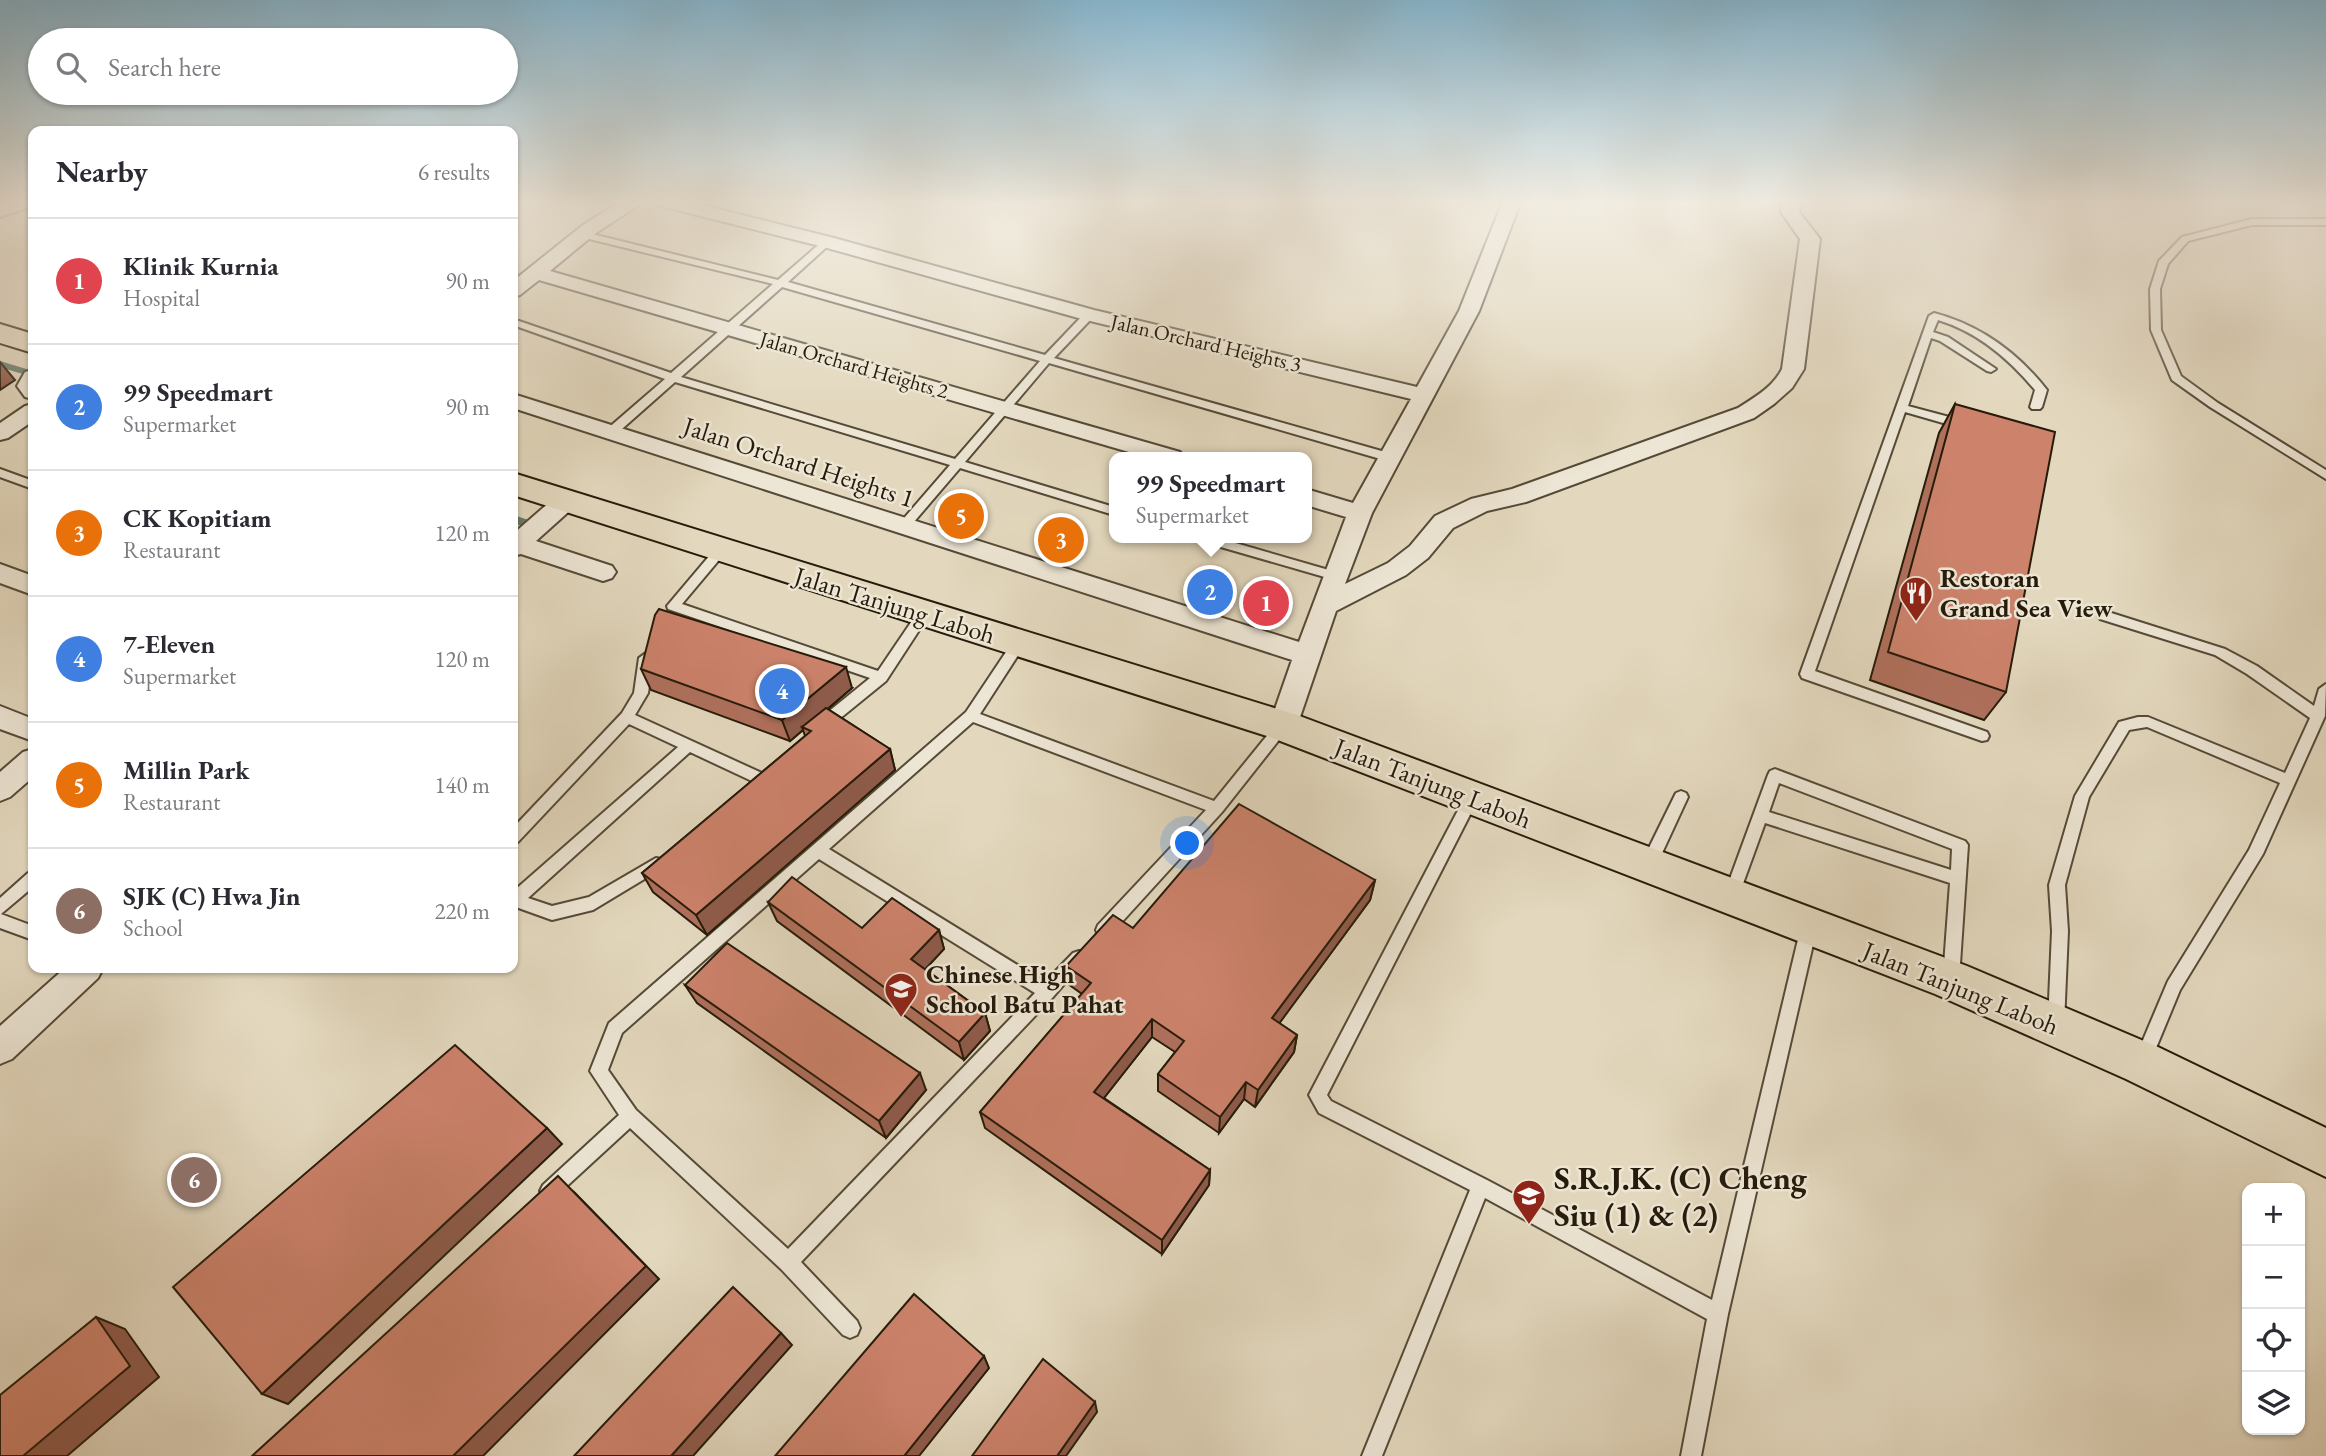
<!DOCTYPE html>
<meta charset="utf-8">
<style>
body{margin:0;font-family:"EB Garamond",serif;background:#f2f2f3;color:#2b2b33}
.controls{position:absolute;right:21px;bottom:21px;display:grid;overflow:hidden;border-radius:14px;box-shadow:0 2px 5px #0004}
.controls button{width:63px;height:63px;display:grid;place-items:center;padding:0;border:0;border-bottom:2px solid #e1e1e2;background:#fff;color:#2b2b33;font:35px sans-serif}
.you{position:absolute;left:1188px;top:844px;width:24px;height:24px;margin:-18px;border:5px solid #fff;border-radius:50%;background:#1a73e8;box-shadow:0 0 0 10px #1a73e833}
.badge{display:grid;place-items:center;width:46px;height:46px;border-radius:50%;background:#8f2418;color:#fff;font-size:23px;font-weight:700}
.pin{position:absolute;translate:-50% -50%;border:4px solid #fff;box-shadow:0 2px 7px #0006}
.popup{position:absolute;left:1109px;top:452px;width:203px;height:91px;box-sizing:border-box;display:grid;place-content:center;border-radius:14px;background:#fff;filter:drop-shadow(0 2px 5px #0005);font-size:23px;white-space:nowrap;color:#7c7c81}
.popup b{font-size:26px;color:#2b2b33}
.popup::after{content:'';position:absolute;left:50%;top:100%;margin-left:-14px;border:14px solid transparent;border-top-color:#fff}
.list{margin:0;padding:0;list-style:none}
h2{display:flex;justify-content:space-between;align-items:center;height:91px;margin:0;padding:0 28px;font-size:30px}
h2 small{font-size:23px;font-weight:400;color:#7c7c81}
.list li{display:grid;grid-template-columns:46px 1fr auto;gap:21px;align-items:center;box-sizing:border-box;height:126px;padding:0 28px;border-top:2px solid #e1e1e2}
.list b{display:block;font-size:26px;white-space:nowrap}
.list p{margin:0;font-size:23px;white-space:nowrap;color:#7c7c81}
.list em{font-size:23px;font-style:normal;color:#7c7c81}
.icon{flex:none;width:38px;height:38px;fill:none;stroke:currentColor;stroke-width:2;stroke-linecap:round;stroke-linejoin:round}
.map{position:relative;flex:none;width:2326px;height:1456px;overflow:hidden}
.search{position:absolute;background:#fff;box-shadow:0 2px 5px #0004;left:28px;top:28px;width:490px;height:77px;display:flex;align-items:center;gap:18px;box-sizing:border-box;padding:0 24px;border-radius:38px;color:#7c7c81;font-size:26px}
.panel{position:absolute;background:#fff;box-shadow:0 2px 5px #0004;left:28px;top:126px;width:490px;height:847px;border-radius:14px}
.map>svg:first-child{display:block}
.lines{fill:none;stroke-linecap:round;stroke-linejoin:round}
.stream-far1{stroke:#697b6b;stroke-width:6}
.stream{stroke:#697b6b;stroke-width:8}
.lane-casing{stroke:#554a37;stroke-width:4}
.street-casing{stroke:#554a37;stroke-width:4}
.highway-casing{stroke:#261b0a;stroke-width:4}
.lane{fill:#ede6d5;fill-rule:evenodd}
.street{fill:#ede6d5;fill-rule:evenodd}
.highway{fill:#e3d8be;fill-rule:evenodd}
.wall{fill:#af705c;stroke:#261b0a;stroke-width:2}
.shaded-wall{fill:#8f5b4b;stroke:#261b0a;stroke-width:2}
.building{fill:#cc826b;stroke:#261b0a;stroke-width:2}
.labels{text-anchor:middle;stroke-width:5;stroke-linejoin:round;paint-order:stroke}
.far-street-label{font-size:21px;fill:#261b0a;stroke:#ede6d5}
.street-label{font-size:26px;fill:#261b0a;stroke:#ede6d5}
.poi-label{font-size:26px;font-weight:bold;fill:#261b0a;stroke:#ede6d5;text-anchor:start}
.near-poi-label{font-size:32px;font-weight:bold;fill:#261b0a;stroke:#ede6d5;text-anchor:start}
</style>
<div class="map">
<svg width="2326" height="1456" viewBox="0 0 2326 1456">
<rect width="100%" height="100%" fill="#e3d8be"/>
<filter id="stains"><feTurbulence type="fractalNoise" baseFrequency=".00286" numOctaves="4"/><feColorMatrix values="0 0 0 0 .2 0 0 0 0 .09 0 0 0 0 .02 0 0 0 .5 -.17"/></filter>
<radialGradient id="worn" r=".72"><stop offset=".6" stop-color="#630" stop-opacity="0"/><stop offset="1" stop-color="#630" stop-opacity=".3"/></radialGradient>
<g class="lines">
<path class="stream-far1" d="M 0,364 L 33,374"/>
<path class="stream" d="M 513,519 L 525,523"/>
<defs>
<path id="lane" d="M 2252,219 L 2326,219 L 2326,225 L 2252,225 L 2188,241 L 2168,264 L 2160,289 L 2161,330 L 2181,376 L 2218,403 L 2326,470 L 2326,479 L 2210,407 L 2172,380 L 2151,330 L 2150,289 L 2159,261 L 2182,237 Z
M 584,232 L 778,280 L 824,240 L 830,240 L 830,244 L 788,282 L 1045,355 L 1085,313 L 1093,313 L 1093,317 L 1054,358 L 1392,454 L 1394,457 L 1388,461 L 1384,460 L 1049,363 L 965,462 L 1114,507 L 1114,515 L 960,468 L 907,530 L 899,530 L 897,527 L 899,524 L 950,465 L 675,382 L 614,436 L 606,436 L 606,430 L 665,379 L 513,325 L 513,319 L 671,373 L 773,284 L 581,237 L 579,235 ZM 782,287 L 1040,361 L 955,459 L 681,377 Z
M 1934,313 C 1980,325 2018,353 2047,390 L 2042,407 L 2040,409 L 2032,409 L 2030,407 L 2035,390 C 2009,359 1978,332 1938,320 L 1933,332 L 1948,337 L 1996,369 L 1991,372 L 1987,371 L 1940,341 L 1931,338 L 1908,406 L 1968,422 L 1970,425 L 1964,429 L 1905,412 L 1815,671 L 1987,732 L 1989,736 L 1987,740 L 1982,741 L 1802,678 L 1800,674 L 1929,316 Z
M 0,469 L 33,481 L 33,489 L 0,477 Z
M 1198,538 L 1218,538 L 1339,573 L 1341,576 L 1335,580 L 1200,541 Z
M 720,547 L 726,551 L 724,554 L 682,604 L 878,671 L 920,609 L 925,607 L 931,612 L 886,681 L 827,729 L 817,729 L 815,725 L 817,721 L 870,678 L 668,609 L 667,606 L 716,548 Z
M 2105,611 L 2225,649 L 2257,666 L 2314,706 L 2319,689 L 2326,684 L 2325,716 L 2263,854 L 2180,990 L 2149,1065 L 2143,1067 L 2137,1065 L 2135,1059 L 2168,981 L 2249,850 L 2280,783 L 2147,727 L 2129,730 L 2089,797 L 2065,885 L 2068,931 L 2064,1024 L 2062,1029 L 2056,1032 L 2050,1029 L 2048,1024 L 2052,931 L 2049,885 L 2075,796 L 2119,722 L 2138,717 L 2148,717 L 2285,773 L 2310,718 L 2247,674 L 2215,655 L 2100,619 L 2098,616 L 2100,613 Z
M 1019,638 L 1026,643 L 980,714 L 1214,801 L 1278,722 L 1288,722 L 1290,726 L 1222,812 L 1110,935 L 1104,937 L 1098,935 L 1096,930 L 1098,925 L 1206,810 L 973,722 L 829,849 L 1045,982 L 1073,953 L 1079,951 L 1085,953 L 1087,958 L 1053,997 L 801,1262 L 857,1321 L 860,1328 L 857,1335 L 850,1338 L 843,1335 L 781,1269 L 630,1128 L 555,1197 L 549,1200 L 543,1197 L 540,1191 L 543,1185 L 619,1115 L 590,1071 L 609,1023 L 966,712 L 1014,640 ZM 819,859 L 1035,993 L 788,1249 L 636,1110 L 608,1070 L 622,1033 Z
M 646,653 L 653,658 L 648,693 L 635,715 L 764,774 L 766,778 L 764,782 L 754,782 L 690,752 L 528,898 L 552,906 L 589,897 L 656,858 L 661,859 L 664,864 L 661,869 L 593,910 L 552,920 L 513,906 L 513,888 L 516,889 L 678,747 L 629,724 L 518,842 L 513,844 L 513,828 L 622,713 L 634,693 L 639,658 Z
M 1775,769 L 1965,841 L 1968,845 L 1959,979 L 1957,984 L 1951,986 L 1945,984 L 1943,979 L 1950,883 L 1765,823 L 1737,900 L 1732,902 L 1727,900 L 1724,895 L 1768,775 L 1770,771 ZM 1779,783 L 1952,849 L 1951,870 L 1769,812 Z
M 1681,791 L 1686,793 L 1688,797 L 1657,864 L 1654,869 L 1649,870 L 1644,869 L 1641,864 L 1674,797 L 1676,793 Z
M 1471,793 L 1476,795 L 1478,799 L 1327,1095 L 1331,1101 L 1487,1180 L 1712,1300 L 1801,927 L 1803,922 L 1809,920 L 1815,922 L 1817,927 L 1728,1314 L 1701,1456 L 1681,1456 L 1707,1319 L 1485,1198 L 1382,1456 L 1362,1456 L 1470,1190 L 1319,1113 L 1309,1095 L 1466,795 Z
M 33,871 L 33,887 L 1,914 L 33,926 L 33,940 L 0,928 L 0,898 L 28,873 Z"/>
<path id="street" d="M 12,201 L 33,201 L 33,206 L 0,217 L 0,205 Z
M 621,201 L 645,201 L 596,233 L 550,271 L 1180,452 L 1184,457 L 1146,457 L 539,280 L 520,295 L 513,297 L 513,281 L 583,225 Z
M 655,201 L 686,201 L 834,238 L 1094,310 L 1417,387 L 1459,311 L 1503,201 L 1521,201 L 1479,311 L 1372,513 L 1345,584 L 1388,563 L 1410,546 L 1435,516 L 1471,499 L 1512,489 L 1738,408 C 1755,397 1773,387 1782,369 L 1800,239 L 1781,212 L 1782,201 L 1800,201 L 1799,212 L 1820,239 L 1804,369 L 1792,388 L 1774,404 L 1754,418 L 1526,502 L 1487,511 L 1453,528 L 1428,558 L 1406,575 L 1336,611 L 1297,726 L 1293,734 L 1283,737 L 1273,734 L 1269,726 L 1292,660 L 513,408 L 513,394 L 1299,642 L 1346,517 L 1306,505 L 1306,489 L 1353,503 L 1411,399 L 1082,319 L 820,246 L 657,205 Z
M 33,370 L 33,399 L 25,397 L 17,386 L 25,372 Z
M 33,404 L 33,421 L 8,438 L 0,440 L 0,423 L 25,406 Z
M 567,492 L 575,494 L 579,500 L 575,506 L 536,541 L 612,566 L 616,572 L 612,578 L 603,581 L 521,554 L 513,556 L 513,534 L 559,494 Z
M 0,564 L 33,576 L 33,595 L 0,583 Z
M 0,706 L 33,719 L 33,741 L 0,729 Z
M 33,749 L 33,777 L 10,797 L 0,801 L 0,772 L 23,752 Z
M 65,968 L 103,968 L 98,978 L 12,1059 L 0,1064 L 0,1026 Z"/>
<path id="highway" d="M 0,324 L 33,334 L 33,353 L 0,343 Z
M 513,473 L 1297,715 L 1967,966 L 2158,1047 L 2326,1128 L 2326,1177 L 2126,1079 L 1935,994 L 1270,737 L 513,495 Z"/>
</defs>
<use href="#lane" class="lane-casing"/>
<use href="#street" class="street-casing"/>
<use href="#highway" class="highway-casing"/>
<use href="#lane" class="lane"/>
<use href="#street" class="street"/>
<use href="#highway" class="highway"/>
</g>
<path class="wall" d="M 1955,404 L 2006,692 L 1984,720 L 1870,680 L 1939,433 Z
M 641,669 L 852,688 L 828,709 L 890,749 L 895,770 L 707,935 L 653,892 L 642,873 L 805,736 L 803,730 L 790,741 L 651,690 Z
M 1375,880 L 1370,900 L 1279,1023 L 1297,1035 L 1294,1052 L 1255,1107 L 1244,1099 L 1219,1133 L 1158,1091 L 1158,1074 L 1175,1052 L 1152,1037 L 1104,1098 L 1210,1170 L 1209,1185 L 1162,1254 L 985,1128 L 980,1112 L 1082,994 L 1068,984 L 1066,966 L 1133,928 Z
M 768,902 L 862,928 L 939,930 L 944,949 L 925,969 L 985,1013 L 990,1031 L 964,1060 L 777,921 Z
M 685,985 L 926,1090 L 886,1138 L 697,1003 Z"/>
<path class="shaded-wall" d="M 0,362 L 15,380 L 0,390 Z
M 846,667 L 852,688 L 805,728 L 802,727 L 803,730 L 790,741 L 782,720 Z
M 890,749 L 895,770 L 707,935 L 696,915 Z
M 1375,880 L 1370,900 L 1270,1036 L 1272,1018 Z
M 939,930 L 944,949 L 917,978 L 911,959 Z
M 985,1013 L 990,1031 L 964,1060 L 959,1042 Z
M 1152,1019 L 1152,1037 L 1096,1108 L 1094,1092 Z
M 1297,1035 L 1294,1052 L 1255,1107 L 1258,1090 Z
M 920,1073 L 926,1090 L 886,1138 L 879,1121 Z
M 1246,1082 L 1244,1099 L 1219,1133 L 1220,1117 Z
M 547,1128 L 562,1144 L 288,1404 L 262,1394 Z
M 1210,1170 L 1209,1185 L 1162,1254 L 1162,1240 Z
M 574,1192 L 659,1279 L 483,1456 L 453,1456 Z
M 96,1317 L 125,1329 L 159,1377 L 67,1456 L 23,1456 Z
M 781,1333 L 792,1345 L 693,1456 L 671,1456 Z
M 984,1356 L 989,1368 L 919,1456 L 904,1456 Z
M 1095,1402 L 1097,1412 L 1066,1456 L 1057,1456 Z"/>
<path class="building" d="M 1955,404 L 2055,432 L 2006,692 L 1888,652 Z
M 659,609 L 846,667 L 782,720 L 641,669 L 655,615 Z
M 826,708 L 890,749 L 696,915 L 642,873 L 811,731 L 802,727 Z
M 1239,804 L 1375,880 L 1272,1018 L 1297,1035 L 1258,1090 L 1246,1082 L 1220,1117 L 1158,1074 L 1184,1041 L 1152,1019 L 1094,1092 L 1210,1170 L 1162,1240 L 980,1112 L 1091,983 L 1066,966 L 1113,915 L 1133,928 Z
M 792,877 L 862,928 L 892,898 L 939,930 L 911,959 L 985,1013 L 959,1042 L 768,902 Z
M 727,943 L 920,1073 L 879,1121 L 685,985 Z
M 455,1045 L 547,1128 L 262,1394 L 173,1287 Z
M 558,1176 L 646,1266 L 453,1456 L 252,1456 Z
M 733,1287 L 781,1333 L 671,1456 L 574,1456 Z
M 914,1294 L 984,1356 L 904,1456 L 775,1456 Z
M 96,1317 L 130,1366 L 23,1456 L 0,1456 L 0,1395 Z
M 1043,1359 L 1095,1402 L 1057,1456 L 972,1456 Z"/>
<linearGradient id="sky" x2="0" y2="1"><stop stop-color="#87b7d0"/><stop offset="0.5" stop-color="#f2ede2"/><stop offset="1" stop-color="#f2ede2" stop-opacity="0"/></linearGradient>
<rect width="2326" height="405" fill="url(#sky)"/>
<defs>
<symbol id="restaurant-pin" viewBox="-11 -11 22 30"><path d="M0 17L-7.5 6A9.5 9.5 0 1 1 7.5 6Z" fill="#8f2418" stroke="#ede6d5"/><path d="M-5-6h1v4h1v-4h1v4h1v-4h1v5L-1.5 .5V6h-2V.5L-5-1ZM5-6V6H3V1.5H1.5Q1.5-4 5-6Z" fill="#fff"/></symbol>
<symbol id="school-pin" viewBox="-11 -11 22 30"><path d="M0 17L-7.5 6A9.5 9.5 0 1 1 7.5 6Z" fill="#8f2418" stroke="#ede6d5"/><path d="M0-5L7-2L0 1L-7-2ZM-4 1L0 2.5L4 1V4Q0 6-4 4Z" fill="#fff"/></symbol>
</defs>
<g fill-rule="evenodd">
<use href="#restaurant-pin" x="1897" y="574" width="38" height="52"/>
<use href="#school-pin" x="882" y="970" width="38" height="52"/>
<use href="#school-pin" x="1510" y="1177" width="38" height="52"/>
</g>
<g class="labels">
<g class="far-street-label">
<text transform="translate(1206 343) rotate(13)" y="7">Jalan Orchard Heights 3</text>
<text transform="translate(854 365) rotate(16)" y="7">Jalan Orchard Heights 2</text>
</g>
<g class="street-label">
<text transform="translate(799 462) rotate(18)" y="9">Jalan Orchard Heights 1</text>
<text transform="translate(895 605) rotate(17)" y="9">Jalan Tanjung Laboh</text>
<text transform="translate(1433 783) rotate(21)" y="9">Jalan Tanjung Laboh</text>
<text transform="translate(1961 988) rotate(22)" y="9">Jalan Tanjung Laboh</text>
</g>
<g class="poi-label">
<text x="1940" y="587">Restoran<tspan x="1940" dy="30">Grand Sea View</tspan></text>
<text x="926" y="983">Chinese High<tspan x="926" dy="30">School Batu Pahat</tspan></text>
</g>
<g class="near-poi-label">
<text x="1554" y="1189">S.R.J.K. (C) Cheng<tspan x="1554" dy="37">Siu (1) &amp; (2)</tspan></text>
</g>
</g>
<rect width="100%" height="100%" filter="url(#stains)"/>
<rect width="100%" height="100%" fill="url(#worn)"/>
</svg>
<div class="controls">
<button>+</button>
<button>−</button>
<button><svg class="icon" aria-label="locate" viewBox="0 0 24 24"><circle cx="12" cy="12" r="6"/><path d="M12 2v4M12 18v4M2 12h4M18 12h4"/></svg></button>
<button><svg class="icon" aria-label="layers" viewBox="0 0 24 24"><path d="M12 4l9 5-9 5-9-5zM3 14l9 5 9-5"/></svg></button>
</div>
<div class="you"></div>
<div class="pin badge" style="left:1266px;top:603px;background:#e0444e">1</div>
<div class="pin badge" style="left:1210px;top:592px;background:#3f7fe0">2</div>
<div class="popup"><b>99 Speedmart</b>Supermarket</div>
<div class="pin badge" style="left:1061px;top:540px;background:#e8710a">3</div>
<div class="pin badge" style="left:782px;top:691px;background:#3f7fe0">4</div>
<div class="pin badge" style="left:961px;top:516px;background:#e8710a">5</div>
<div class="pin badge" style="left:194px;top:1180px;background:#8d6e63">6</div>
<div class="search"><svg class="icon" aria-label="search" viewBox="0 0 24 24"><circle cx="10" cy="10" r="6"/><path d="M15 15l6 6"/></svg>Search here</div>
<section class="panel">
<h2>Nearby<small>6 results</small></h2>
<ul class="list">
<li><span class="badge" style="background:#e0444e">1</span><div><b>Klinik Kurnia</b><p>Hospital</p></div><em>90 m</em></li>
<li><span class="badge" style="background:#3f7fe0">2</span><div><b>99 Speedmart</b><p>Supermarket</p></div><em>90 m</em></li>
<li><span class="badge" style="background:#e8710a">3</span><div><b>CK Kopitiam</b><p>Restaurant</p></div><em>120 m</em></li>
<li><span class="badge" style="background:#3f7fe0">4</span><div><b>7-Eleven</b><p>Supermarket</p></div><em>120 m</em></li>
<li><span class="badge" style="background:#e8710a">5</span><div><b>Millin Park</b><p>Restaurant</p></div><em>140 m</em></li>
<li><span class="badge" style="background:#8d6e63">6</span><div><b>SJK (C) Hwa Jin</b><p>School</p></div><em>220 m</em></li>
</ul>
</section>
</div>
